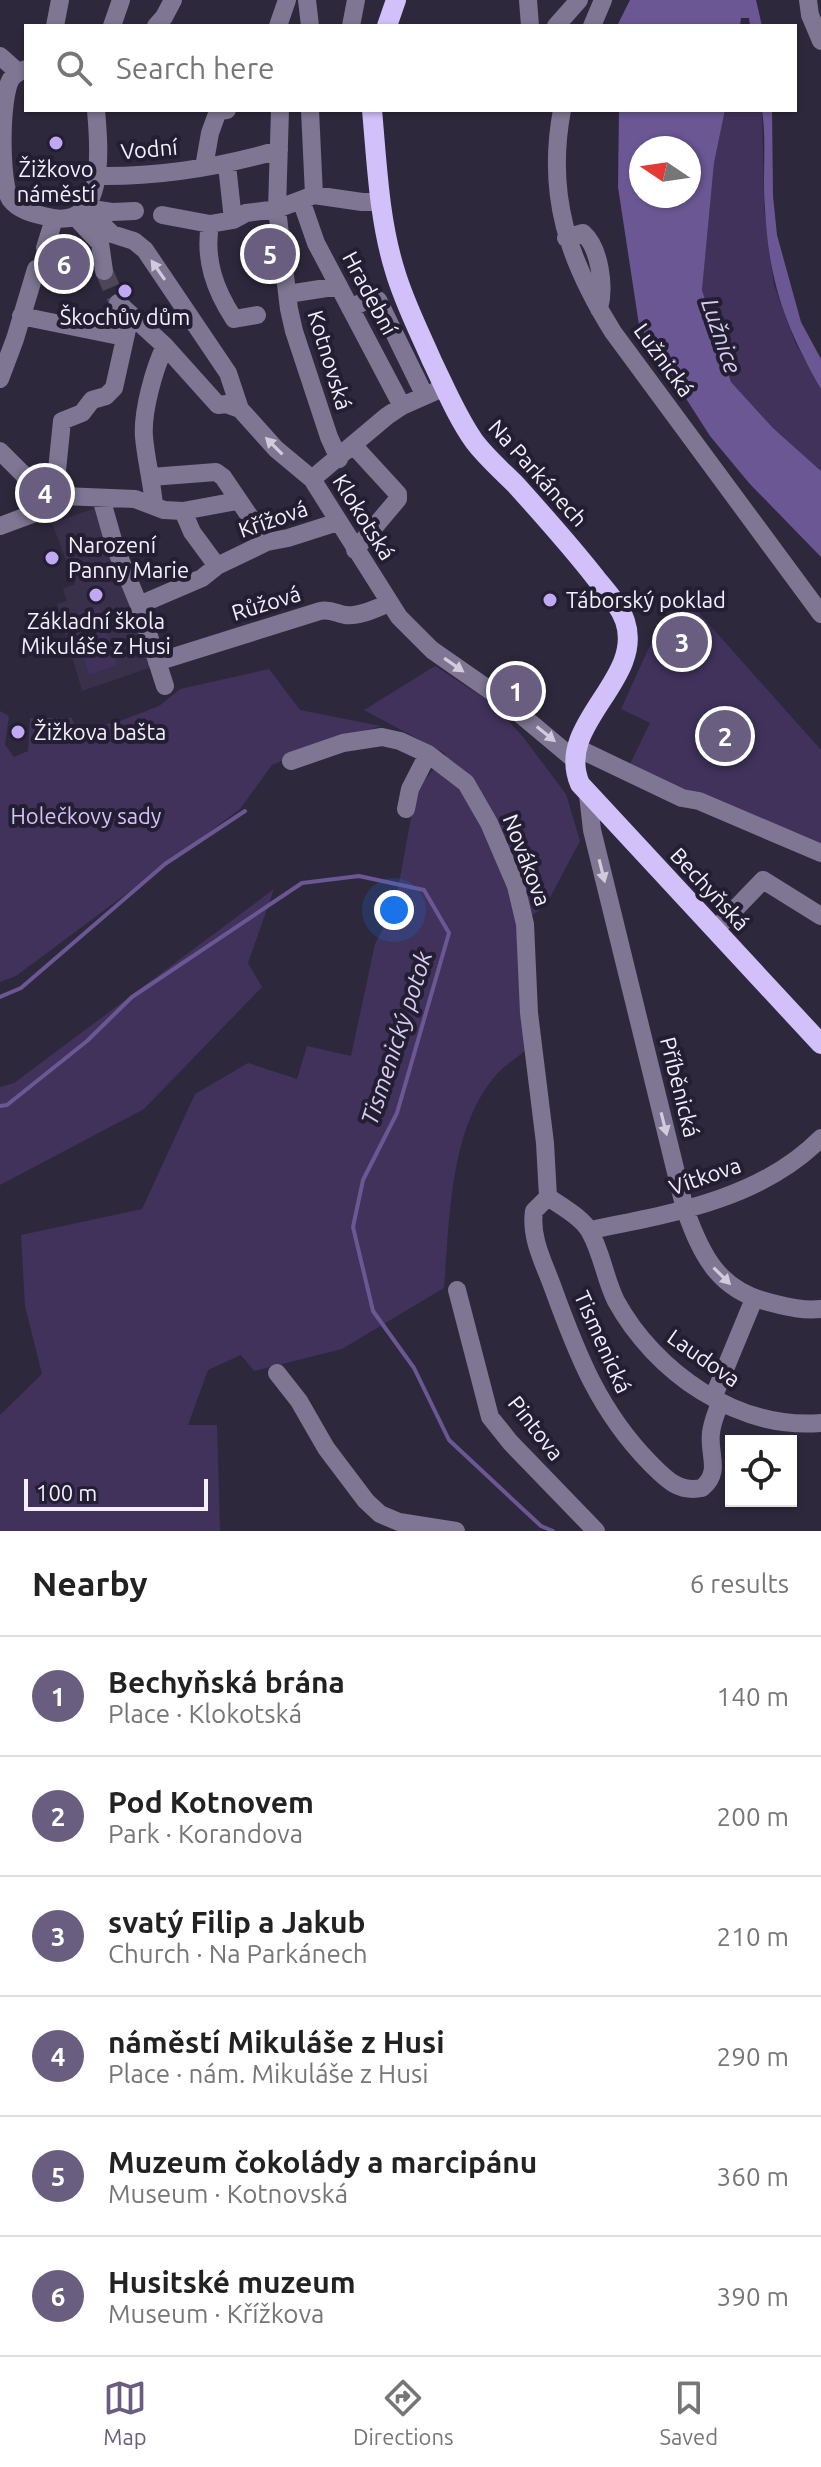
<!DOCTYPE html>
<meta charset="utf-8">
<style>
body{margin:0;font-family:Ubuntu,sans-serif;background:#f6f6f6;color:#222}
.controls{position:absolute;right:24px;bottom:24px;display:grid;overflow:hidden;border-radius:0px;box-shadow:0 2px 6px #0004}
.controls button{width:72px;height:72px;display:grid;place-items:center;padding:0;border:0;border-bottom:2px solid #e0e0e0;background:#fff;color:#222;font:40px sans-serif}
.compass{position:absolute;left:629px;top:136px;width:72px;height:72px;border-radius:50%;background:#fff;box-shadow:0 2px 6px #0004;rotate:283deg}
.scale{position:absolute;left:24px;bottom:20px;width:184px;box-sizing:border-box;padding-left:8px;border:4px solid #f3effd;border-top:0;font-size:22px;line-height:28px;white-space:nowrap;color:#f3effd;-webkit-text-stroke:6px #241e32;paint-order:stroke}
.you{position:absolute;left:394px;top:910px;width:28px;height:28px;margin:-20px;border:6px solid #fff;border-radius:50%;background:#1a73e8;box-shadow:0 0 0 12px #1a73e833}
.badge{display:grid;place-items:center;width:52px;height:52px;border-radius:50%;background:#695e80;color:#fff;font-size:26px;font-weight:700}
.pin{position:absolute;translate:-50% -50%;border:4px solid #fff;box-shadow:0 2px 8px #0006}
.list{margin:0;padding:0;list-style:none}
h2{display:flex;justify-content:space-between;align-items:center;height:104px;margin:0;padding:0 32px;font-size:34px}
h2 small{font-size:26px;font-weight:400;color:#767676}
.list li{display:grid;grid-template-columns:52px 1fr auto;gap:24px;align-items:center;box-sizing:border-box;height:120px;padding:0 32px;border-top:2px solid #e0e0e0}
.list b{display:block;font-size:30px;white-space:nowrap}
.list p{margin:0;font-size:26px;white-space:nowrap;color:#767676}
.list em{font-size:26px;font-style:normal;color:#767676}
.icon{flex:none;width:44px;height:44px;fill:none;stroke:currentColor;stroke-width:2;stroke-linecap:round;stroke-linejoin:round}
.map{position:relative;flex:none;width:821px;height:1531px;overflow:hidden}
.search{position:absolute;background:#fff;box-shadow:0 2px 6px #0004;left:24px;right:24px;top:24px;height:88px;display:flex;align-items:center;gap:20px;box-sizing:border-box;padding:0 28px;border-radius:0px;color:#767676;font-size:30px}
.sheet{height:824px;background:#fff}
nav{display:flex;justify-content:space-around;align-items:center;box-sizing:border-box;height:112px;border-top:2px solid #e0e0e0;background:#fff;font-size:22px;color:#767676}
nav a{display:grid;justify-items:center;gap:4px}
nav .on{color:#695e80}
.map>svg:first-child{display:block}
.built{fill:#39304b}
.green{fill:#40325b}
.water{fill:#6b5794;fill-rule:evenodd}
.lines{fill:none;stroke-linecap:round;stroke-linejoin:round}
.stream{stroke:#6b5794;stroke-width:4}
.minor-tunnel{stroke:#4c4659;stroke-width:18;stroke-dasharray:18 9;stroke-linecap:butt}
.minor{stroke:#7e7692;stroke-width:18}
.major{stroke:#d1c0fa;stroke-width:20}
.oneway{fill:#d0cbdd}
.poi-dot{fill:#c0a8f4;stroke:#241e32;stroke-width:3}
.labels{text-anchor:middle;stroke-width:8;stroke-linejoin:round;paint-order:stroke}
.street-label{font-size:22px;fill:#f3effd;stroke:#241e32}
.poi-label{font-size:22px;fill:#f3effd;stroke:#241e32}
.park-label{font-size:22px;fill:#d3c3f9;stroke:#241e32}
.water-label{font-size:24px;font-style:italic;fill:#d7cdf1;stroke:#241e32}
</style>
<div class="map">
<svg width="821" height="1531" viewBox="0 0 821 1531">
<rect width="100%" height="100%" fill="#2e283c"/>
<path class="built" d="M 96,508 L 152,667 L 82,691 L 57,604 L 67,601 L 63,589 L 75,584 L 52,523 Z"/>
<path class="green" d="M 725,110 L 762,110 L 764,208 L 774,285 L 795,342 L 821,389 L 821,471 L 773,428 L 731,382 L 702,290 L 714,163 Z
M 99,606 L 117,665 L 89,675 L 70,615 Z
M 681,608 L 699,613 L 821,750 L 821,849 L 757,823 L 630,764 L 650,723 L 621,709 L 656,632 Z
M 435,666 L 492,703 L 523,737 L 566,794 L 580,841 L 546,905 L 520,924 L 526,1050 C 517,1058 505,1065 497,1074 C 449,1128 450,1219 444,1288 L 342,1349 L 254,1371 L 241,1355 L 208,1370 L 188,1425 L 217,1425 L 220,1531 L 0,1531 L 0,1415 L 42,1374 L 25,1306 L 21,1235 L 142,1209 L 195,1094 L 248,1063 L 297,1079 L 307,1046 L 351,1056 L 375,944 L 395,905 L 416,791 L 446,754 L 364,710 Z
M 269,669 L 300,710 L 381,726 L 328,741 L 272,765 L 240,809 L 16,976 L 0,982 L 0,711 L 9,716 L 5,745 L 14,757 L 28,751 L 30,718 L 72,718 L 76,731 L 120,721 L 159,706 L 180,689 Z
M 274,889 L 248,963 L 262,987 L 144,1109 L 0,1185 L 0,1087 L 14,1083 Z"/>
<path class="water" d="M 630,0 L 756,0 L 762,26 L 750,26 L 749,18 L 741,18 L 740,26 L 617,26 Z
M 619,110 L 725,110 L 714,163 L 702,290 L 731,382 L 773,428 L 821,471 L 821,557 L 749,483 L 710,436 L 639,325 L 618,187 ZM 689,148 L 689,196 L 641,196 L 641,148 Z
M 762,110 L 772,110 L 773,196 L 777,235 L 801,322 L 821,359 L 821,389 C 785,326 769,282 765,209 C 762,176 767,143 762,110 Z"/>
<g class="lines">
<path class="stream" d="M 0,997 L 21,988 L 165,864 L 245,811
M 0,1106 L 7,1105 L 87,1041 L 132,997 L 302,883 L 359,876 L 424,890 L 449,933 L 397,1113 L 363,1180 L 353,1227 L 373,1311 L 414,1368 L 449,1440 L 541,1526 L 553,1531"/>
<path class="minor-tunnel" d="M 104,271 L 118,303"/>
<path class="minor" d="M 307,0 L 310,26
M 528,0 L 530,26
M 808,0 L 810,15 L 821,41
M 55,26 L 60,0
M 112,26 L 121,0
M 156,26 L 164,17 L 173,0
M 278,26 L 287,0
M 351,26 L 356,0
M 556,26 L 579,0
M 592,26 L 603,0
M 0,56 L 18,72
M 26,69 C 20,71 15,74 11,79 C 0,97 0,181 10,199 C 19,211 35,214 48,217 C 108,232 99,145 96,110
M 280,110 L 277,209 L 289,309 L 294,331 L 329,437 L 339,459
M 310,110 L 314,195
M 562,110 C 546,195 568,260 613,332 L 821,614
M 227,165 L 233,220
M 204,167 L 210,133 L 218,111 L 227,110
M 98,176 C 160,177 220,167 279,150
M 301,200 L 316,243 L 402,406
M 85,208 L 112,234 L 134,241 L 145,250 L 228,373 L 240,409 L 276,449 L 312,479 L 399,617 L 432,650 L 498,696
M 85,208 L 112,212 L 135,211
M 162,215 L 210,224 L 233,220 L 246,213 L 277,209 L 314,195 L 362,202 L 381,202
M 80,222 L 100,243 L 104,271
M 210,224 C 204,260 215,290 234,319 L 257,315
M 566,238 L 583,233 C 600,248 605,287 599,309
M 45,248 L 54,219
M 288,294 L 339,286
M 118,303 L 165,346 L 218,405 L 226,404 L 240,409
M 350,308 L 372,298 L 378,300 L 425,396
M 21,316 L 124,337
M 0,379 L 15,339 L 36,269
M 354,446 L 398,494 L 398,499 L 355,550
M 0,451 L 35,486 L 63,496 L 135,499 L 164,510 L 183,511 L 237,501
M 151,477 L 216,472 L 223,477 L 267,542
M 312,479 L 387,416 L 402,406 L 445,387
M 48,491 L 56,480 L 62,421 L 82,413 L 92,400 L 106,396 L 114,388 L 130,316
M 101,498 L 115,547 L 139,605 L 165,686
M 154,505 C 152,482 146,460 144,437 C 142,412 154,369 165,346
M 183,511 L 192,532 L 217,566
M 0,526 L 51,507 L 63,496
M 139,605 L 202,578 L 217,566 L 267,542 L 288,538 L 338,522
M 157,662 L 320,611 C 331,609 335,613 345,615 C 359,617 377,608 389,603
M 514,709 L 576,761
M 577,748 L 682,798 L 699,801 L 821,853
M 291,761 L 343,743 L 382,737 L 400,741 L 428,754 L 466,783 L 489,823 L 516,886 L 525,924 L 529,1013 L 545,1143 L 548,1197
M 588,795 L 592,830 L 685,1209 C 702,1257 719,1291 772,1303 C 788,1307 804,1311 821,1309
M 406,809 L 410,789 L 428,754
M 715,930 L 763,880 L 821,916
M 548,1197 L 534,1211 C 530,1238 544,1263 553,1288 C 577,1354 599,1411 650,1463 C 665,1478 678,1493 702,1488 C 722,1471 708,1455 711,1433 C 712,1422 717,1412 720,1402
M 548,1197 C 561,1206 583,1218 590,1232 C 602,1253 605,1279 616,1301 C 655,1372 737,1430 821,1423
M 590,1230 C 671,1214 761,1199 821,1138
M 457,1290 L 490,1417 L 510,1442 L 596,1531
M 277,1373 L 299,1401 L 326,1448 L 366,1501 L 380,1514 L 399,1522 L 456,1531
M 713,1398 L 754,1299"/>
<path class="major" d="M 387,26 L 396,0
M 372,110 C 377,164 379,220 395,271 C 404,302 419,331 432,361 C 445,388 457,417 474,441 C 486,457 502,471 516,485 C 543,515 570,545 595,577 C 606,591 619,604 625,621 C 645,680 554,724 580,784 L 821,1044"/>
</g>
<defs><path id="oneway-solid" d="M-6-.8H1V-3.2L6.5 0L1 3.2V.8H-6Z" transform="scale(2)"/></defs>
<g class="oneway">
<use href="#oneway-solid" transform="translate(158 270) rotate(-125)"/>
<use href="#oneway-solid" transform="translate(274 446) rotate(-135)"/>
<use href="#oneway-solid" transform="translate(454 665) rotate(35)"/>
<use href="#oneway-solid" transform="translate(546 734) rotate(39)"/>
<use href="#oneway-solid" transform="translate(602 871) rotate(76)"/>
<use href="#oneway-solid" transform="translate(664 1124) rotate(76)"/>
<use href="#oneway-solid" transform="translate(722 1276) rotate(45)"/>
</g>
<g class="poi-dot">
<circle cx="56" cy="143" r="8"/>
<circle cx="125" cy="291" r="8"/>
<circle cx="52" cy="558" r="8"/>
<circle cx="96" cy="595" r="8"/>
<circle cx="550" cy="600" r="8"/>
<circle cx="18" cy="732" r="8"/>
</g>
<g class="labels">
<g class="street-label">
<text transform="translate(149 149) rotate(-5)" y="8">Vodní</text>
<text transform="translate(370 293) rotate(62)" y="8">Hradební</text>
<text transform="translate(330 360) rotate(73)" y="8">Kotnovská</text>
<text transform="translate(664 360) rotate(54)" y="8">Lužnická</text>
<text transform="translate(538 473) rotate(48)" y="8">Na Parkánech</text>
<text transform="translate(364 517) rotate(58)" y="8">Klokotská</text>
<text transform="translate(273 519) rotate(-19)" y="8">Křížová</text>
<text transform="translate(266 603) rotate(-17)" y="8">Růžová</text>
<text transform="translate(527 860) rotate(69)" y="8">Novákova</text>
<text transform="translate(710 889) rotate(47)" y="8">Bechyňská</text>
<text transform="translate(680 1087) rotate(76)" y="8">Příběnická</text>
<text transform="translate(705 1176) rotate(-19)" y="8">Vítkova</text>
<text transform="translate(603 1342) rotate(66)" y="8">Tismenická</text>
<text transform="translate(704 1358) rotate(35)" y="8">Laudova</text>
<text transform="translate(536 1428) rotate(52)" y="8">Pintova</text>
</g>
<g class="poi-label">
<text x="56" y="177">Žižkovo<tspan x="56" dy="25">náměstí</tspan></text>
<text x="125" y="325">Škochův dům</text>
<text x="68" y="553" text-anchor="start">Narození<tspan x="68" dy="25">Panny Marie</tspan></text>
<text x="566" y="608" text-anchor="start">Táborský poklad</text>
<text x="96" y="629">Základní škola<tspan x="96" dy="25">Mikuláše z Husi</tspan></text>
<text x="34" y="740" text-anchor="start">Žižkova bašta</text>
</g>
<g class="park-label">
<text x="86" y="824">Holečkovy sady</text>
</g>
<g class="water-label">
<text transform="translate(721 336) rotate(71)" y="8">Lužnice</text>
<text transform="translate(397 1038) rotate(-72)" y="8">Tismenický potok</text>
</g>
</g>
</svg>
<div class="controls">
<button><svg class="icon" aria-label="locate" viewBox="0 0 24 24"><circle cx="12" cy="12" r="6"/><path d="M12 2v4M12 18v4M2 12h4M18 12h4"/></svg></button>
</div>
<svg class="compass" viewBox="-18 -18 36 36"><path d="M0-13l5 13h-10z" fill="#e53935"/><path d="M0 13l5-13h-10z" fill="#767676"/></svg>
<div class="scale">100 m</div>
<div class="you"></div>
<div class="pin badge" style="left:516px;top:691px">1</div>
<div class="pin badge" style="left:725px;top:736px">2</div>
<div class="pin badge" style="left:682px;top:642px">3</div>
<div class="pin badge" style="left:45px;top:493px">4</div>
<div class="pin badge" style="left:270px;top:254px">5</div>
<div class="pin badge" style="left:64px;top:264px">6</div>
<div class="search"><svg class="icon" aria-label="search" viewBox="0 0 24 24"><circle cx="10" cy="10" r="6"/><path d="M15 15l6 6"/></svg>Search here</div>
</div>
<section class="sheet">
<h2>Nearby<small>6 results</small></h2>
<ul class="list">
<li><span class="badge">1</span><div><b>Bechyňská brána</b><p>Place · Klokotská</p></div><em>140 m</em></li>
<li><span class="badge">2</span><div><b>Pod Kotnovem</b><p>Park · Korandova</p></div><em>200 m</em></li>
<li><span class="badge">3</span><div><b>svatý Filip a Jakub</b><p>Church · Na Parkánech</p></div><em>210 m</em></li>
<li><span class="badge">4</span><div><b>náměstí Mikuláše z Husi</b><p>Place · nám. Mikuláše z Husi</p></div><em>290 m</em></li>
<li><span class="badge">5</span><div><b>Muzeum čokolády a marcipánu</b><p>Museum · Kotnovská</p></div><em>360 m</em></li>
<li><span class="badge">6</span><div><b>Husitské muzeum</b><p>Museum · Křížkova</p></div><em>390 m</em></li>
</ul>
</section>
<nav>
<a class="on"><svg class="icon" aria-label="map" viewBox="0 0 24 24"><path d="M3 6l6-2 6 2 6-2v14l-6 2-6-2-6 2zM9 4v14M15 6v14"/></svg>Map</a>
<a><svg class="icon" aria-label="directions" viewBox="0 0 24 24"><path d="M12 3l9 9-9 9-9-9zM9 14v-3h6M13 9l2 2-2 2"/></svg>Directions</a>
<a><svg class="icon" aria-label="saved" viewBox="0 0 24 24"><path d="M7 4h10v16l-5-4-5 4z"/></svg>Saved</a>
</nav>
